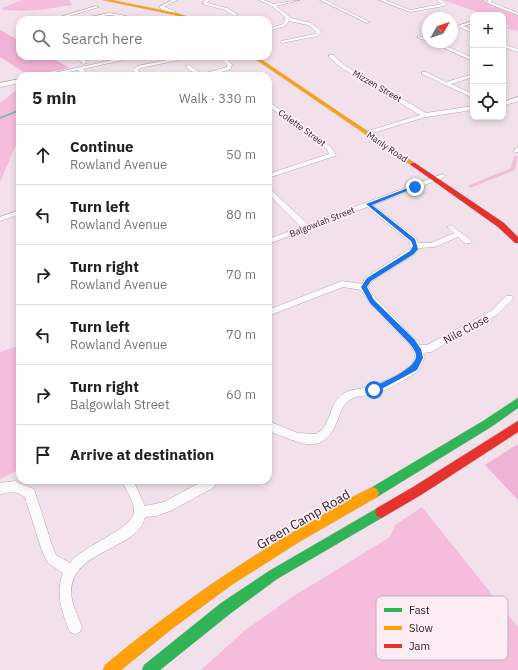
<!DOCTYPE html>
<meta charset="utf-8">
<style>
body{margin:0;font-family:"IBM Plex Sans",sans-serif;background:#f2f2f2;color:#202124}
.controls{position:absolute;right:12px;top:12px;display:grid;overflow:hidden;border-radius:8px;box-shadow:0 2px 6px #0003}
.controls button{width:36px;height:36px;display:grid;place-items:center;padding:0;border:0;border-bottom:1px solid #e0e0e0;background:#fff;color:#202124;font:20px sans-serif}
.compass{position:absolute;left:422px;top:12px;width:36px;height:36px;border-radius:50%;background:#fff;box-shadow:0 2px 6px #0003;rotate:50deg}
.stop{position:absolute;width:12px;height:12px;margin:-9px;border:3px solid #1a73e8;border-radius:50%;background:#fff}
.stop.end{background:#1a73e8;border-color:#fff;box-shadow:0 1px 4px #0008}
.list{margin:0;padding:0;list-style:none}
h2{display:flex;justify-content:space-between;align-items:center;height:52px;margin:0;padding:0 16px;font-size:17px}
h2 small{font-size:13px;font-weight:400;color:#757577}
.list li{display:grid;grid-template-columns:26px 1fr auto;gap:12px;align-items:center;box-sizing:border-box;height:60px;padding:0 16px;border-top:1px solid #e0e0e0}
.list b{display:block;font-size:15px;white-space:nowrap}
.list p{margin:0;font-size:13px;white-space:nowrap;color:#757577}
.list em{font-size:13px;font-style:normal;color:#757577}
.icon{flex:none;width:22px;height:22px;fill:none;stroke:currentColor;stroke-width:2;stroke-linecap:round;stroke-linejoin:round}
.map{position:relative;flex:none;width:518px;height:670px;overflow:hidden}
.search{position:absolute;background:#fff;box-shadow:0 2px 6px #0003;left:16px;top:16px;width:256px;height:44px;display:flex;align-items:center;gap:10px;box-sizing:border-box;padding:0 14px;border-radius:12px;color:#757577;font-size:15px}
.panel{position:absolute;background:#fff;box-shadow:0 2px 6px #0003;left:16px;top:72px;width:256px;height:412px;border-radius:12px}
.map>svg:first-child{display:block}
.green{fill:#f5bcdc}
.forest{fill:#efb3d5}
.lines{fill:none;stroke-linecap:round;stroke-linejoin:round}
.stream{stroke:#67b5af;stroke-width:1.5}
.street-casing{stroke:#b4a8af;stroke-width:1}
.fast-casing{stroke:#c8c1c5;stroke-width:1}
.slow-casing{stroke:#c8c1c5;stroke-width:1}
.jam-casing{stroke:#c8c1c5;stroke-width:1}
.street{fill:#fdfafc;fill-rule:evenodd}
.fast{fill:#30b455;fill-rule:evenodd}
.slow{fill:#ff9f0a;fill-rule:evenodd}
.jam{fill:#e5322d;fill-rule:evenodd}
.route{fill:#1a73e8}
.labels{text-anchor:middle;stroke-width:3.5;stroke-linejoin:round;paint-order:stroke}
.far-street-label{font-size:9px;fill:#2e242a;stroke:#feecf5}
.street-label{font-size:11px;fill:#2e242a;stroke:#feecf5}
.near-street-label{font-size:13px;fill:#2e242a;stroke:#feecf5}
.key{fill:#feecf5;stroke:#c0b0b8;stroke-width:1}
.key-label{font-size:11px;fill:#2e242a}
</style>
<div class="map">
<svg width="518" height="670" viewBox="0 0 518 670">
<rect width="100%" height="100%" fill="#f2e1ea"/>
<path class="green" d="M 22,0 L 69,0 L 72,5 C 48,9 24,13 0,9 Z
M 443,0 L 485,0 L 485,2 L 518,15 L 518,31 L 505,28 L 511,26 L 503,23 L 503,15 L 486,15 Z
M 20,87 L 20,136 L 0,182 L 0,103 Z
M 514,156 L 518,156 L 515,170 L 470,188 L 467,186 L 511,168 Z
M 20,345 L 20,469 L 0,479 L 0,352 Z
M 422,507 L 518,627 L 518,670 L 201,670 L 244,631 L 289,599 L 390,537 L 395,525 Z"/>
<path class="forest" d="M 0,30 L 20,41 L 20,56 L 48,56 L 70,68 L 30,76 L 0,57 Z
M 518,444 L 518,500 L 485,465 Z"/>
<g class="lines">
<path class="stream" d="M 0,118 L 20,110"/>
<defs>
<path id="street" d="M 172,0 L 177,0 L 164,7 L 175,11 L 175,13 L 162,10 L 159,7 Z
M 205,0 L 209,0 L 207,3 L 227,8 L 238,15 L 235,16 L 225,10 L 203,4 Z
M 259,0 L 264,0 L 273,4 L 300,0 L 276,6 L 291,18 L 311,23 L 322,32 L 318,36 L 281,43 L 281,41 L 315,34 L 317,32 L 308,25 L 289,21 L 285,26 L 268,31 L 268,29 L 283,24 L 285,20 L 283,19 L 286,18 L 272,6 Z
M 320,0 L 325,0 L 370,22 L 367,23 Z
M 379,0 L 385,0 L 410,10 L 442,4 L 436,0 L 441,0 L 446,3 L 444,6 L 410,12 Z
M 488,0 L 493,0 L 491,2 L 518,13 L 518,15 L 487,3 Z
M 96,6 L 99,7 L 56,20 L 50,20 Z
M 109,13 L 127,16 L 125,17 L 109,15 L 92,18 L 90,17 Z
M 164,17 L 165,19 L 155,20 L 156,19 Z
M 473,21 L 473,23 L 463,26 L 473,30 L 473,33 L 457,26 Z
M 418,36 L 428,38 L 428,41 L 418,38 Z
M 431,42 L 437,42 L 473,58 L 473,61 Z
M 503,44 L 518,49 L 518,52 L 503,47 Z
M 329,55 L 333,55 L 344,65 L 426,113 L 473,106 L 473,110 L 426,117 L 369,134 L 365,134 L 365,132 L 420,115 L 340,67 L 329,57 Z
M 50,56 L 61,56 L 50,58 Z
M 76,56 L 81,56 L 87,63 L 83,64 Z
M 131,56 L 140,56 L 83,69 L 89,76 L 83,76 L 78,70 L 50,76 L 40,76 Z
M 188,56 L 197,56 L 141,68 L 138,70 L 143,76 L 137,76 L 133,70 L 137,66 Z
M 218,56 L 223,56 L 232,64 L 231,69 C 210,75 202,82 185,66 L 189,65 L 202,74 L 227,67 L 227,65 Z
M 422,72 L 426,72 L 446,82 L 473,74 L 473,77 L 451,84 L 473,94 L 473,98 L 422,74 Z
M 20,79 L 20,83 L 0,87 L 0,83 Z
M 518,97 L 518,101 L 503,106 L 503,102 Z
M 268,101 L 331,147 L 336,155 L 335,156 L 268,178 L 268,174 L 329,154 L 327,149 L 268,106 Z
M 518,147 L 518,152 L 514,152 L 514,150 Z
M 443,174 L 446,176 L 445,177 L 373,205 L 416,238 L 418,243 L 431,243 L 454,233 L 447,227 L 451,225 L 472,241 L 471,243 L 465,243 L 458,237 L 435,247 L 419,248 L 415,254 L 372,281 L 368,287 L 372,294 L 420,345 L 427,345 L 491,311 L 506,296 L 512,296 L 513,298 L 512,300 L 497,315 L 431,352 L 423,353 L 425,357 L 418,371 L 416,373 C 403,380 389,390 375,394 C 368,396 358,395 351,399 C 343,404 341,411 338,419 C 323,461 297,440 268,431 L 268,421 L 298,433 L 316,434 C 332,426 328,404 343,394 C 351,389 361,389 370,387 C 376,386 407,370 411,365 C 413,363 414,359 415,357 L 414,351 L 409,344 L 373,307 L 361,290 L 343,287 L 268,316 L 268,310 L 342,281 L 362,284 L 366,277 L 411,248 L 409,241 L 367,207 L 268,244 L 268,239 L 301,227 L 268,194 L 268,188 L 270,189 L 308,224 Z
M 20,210 L 20,214 L 0,221 L 0,217 Z
M 121,480 L 133,480 L 145,506 L 164,502 L 205,480 L 219,480 L 213,488 L 170,511 L 156,516 L 145,517 C 138,550 73,549 71,591 C 71,603 78,616 82,627 L 80,632 L 75,634 L 70,632 C 62,613 55,593 63,573 L 48,563 L 42,551 L 25,497 C 17,491 10,491 0,495 L 0,483 L 15,481 L 34,489 L 52,545 L 56,555 L 70,563 C 82,546 133,529 134,512 C 135,501 125,489 121,480 Z"/>
<path id="fast" d="M 518,398 L 518,408 L 491,427 L 377,497 L 373,499 L 369,497 L 367,493 L 369,489 L 483,421 Z
M 381,506 L 385,508 L 387,512 L 385,516 L 277,579 L 231,613 L 160,670 L 142,670 L 144,665 L 221,603 L 269,571 Z"/>
<path id="slow" d="M 103,0 L 111,0 L 176,13 L 198,20 L 192,20 L 175,15 Z
M 251,56 L 256,56 L 416,164 L 411,165 Z
M 373,487 L 377,489 L 379,493 L 377,497 L 299,542 L 233,584 L 173,628 L 121,670 L 103,670 L 105,665 C 169,612 237,564 309,523 C 330,511 351,496 373,487 Z"/>
<path id="jam" d="M 411,163 L 415,163 L 504,223 L 518,237 L 518,243 L 515,243 L 498,227 L 411,165 Z
M 518,421 L 518,432 L 421,495 L 385,516 L 381,518 L 377,516 L 375,512 L 377,508 L 413,487 Z"/>
</defs>
<use href="#street" class="street-casing"/>
<use href="#fast" class="fast-casing"/>
<use href="#slow" class="slow-casing"/>
<use href="#jam" class="jam-casing"/>
<use href="#street" class="street"/>
<use href="#fast" class="fast"/>
<use href="#slow" class="slow"/>
<use href="#jam" class="jam"/>
</g>
<path class="route" d="M 413,186 L 417,187 L 372,205 L 415,239 L 418,249 L 414,254 L 371,281 L 367,287 L 374,300 L 414,339 L 421,349 L 423,358 L 417,370 L 374,393 L 371,392 L 371,388 C 382,382 416,369 416,356 C 416,351 412,347 409,343 L 370,303 L 361,287 L 367,278 L 410,251 L 413,246 L 411,241 L 366,204 Z"/>
<g class="labels">
<g class="far-street-label">
<text transform="translate(377 86) rotate(30)" y="3">Mizzen Street</text>
<text transform="translate(302 128) rotate(36)" y="3">Colette Street</text>
<text transform="translate(387 147) rotate(34)" y="3">Manly Road</text>
<text transform="translate(322 222) rotate(-21)" y="3">Balgowlah Street</text>
</g>
<g class="street-label">
<text transform="translate(466 329) rotate(-28)" y="4">Nile Close</text>
</g>
<g class="near-street-label">
<text transform="translate(303 519) rotate(-30)" y="5">Green Camp Road</text>
</g>
</g>
<rect x="376" y="596" width="132" height="64" rx="6" class="key"/>
<rect x="384" y="608" width="18" height="4" fill="#30b455"/>
<rect x="384" y="626" width="18" height="4" fill="#ff9f0a"/>
<rect x="384" y="644" width="18" height="4" fill="#e5322d"/>
<g class="key-label">
<text x="409" y="614">Fast</text>
<text x="409" y="632">Slow</text>
<text x="409" y="650">Jam</text>
</g>
</svg>
<div class="controls">
<button>+</button>
<button>−</button>
<button><svg class="icon" aria-label="locate" viewBox="0 0 24 24"><circle cx="12" cy="12" r="6"/><path d="M12 2v4M12 18v4M2 12h4M18 12h4"/></svg></button>
</div>
<svg class="compass" viewBox="-18 -18 36 36"><path d="M0-13l5 13h-10z" fill="#e53935"/><path d="M0 13l5-13h-10z" fill="#757577"/></svg>
<div class="stop" style="left:374px;top:390px"></div>
<div class="stop end" style="left:415px;top:187px"></div>
<div class="search"><svg class="icon" aria-label="search" viewBox="0 0 24 24"><circle cx="10" cy="10" r="6"/><path d="M15 15l6 6"/></svg>Search here</div>
<section class="panel">
<h2>5 min<small>Walk · 330 m</small></h2>
<ul class="list">
<li><svg class="icon" aria-label="ahead" viewBox="0 0 24 24"><path d="M12 20V5M6 11l6-6 6 6"/></svg><div><b>Continue</b><p>Rowland Avenue</p></div><em>50 m</em></li>
<li><svg class="icon" aria-label="left" viewBox="0 0 24 24"><path d="M17 20v-9H6M10 6l-5 5 5 5"/></svg><div><b>Turn left</b><p>Rowland Avenue</p></div><em>80 m</em></li>
<li><svg class="icon" aria-label="right" viewBox="0 0 24 24"><path d="M7 20v-9h11M14 6l5 5-5 5"/></svg><div><b>Turn right</b><p>Rowland Avenue</p></div><em>70 m</em></li>
<li><svg class="icon" aria-label="left" viewBox="0 0 24 24"><path d="M17 20v-9H6M10 6l-5 5 5 5"/></svg><div><b>Turn left</b><p>Rowland Avenue</p></div><em>70 m</em></li>
<li><svg class="icon" aria-label="right" viewBox="0 0 24 24"><path d="M7 20v-9h11M14 6l5 5-5 5"/></svg><div><b>Turn right</b><p>Balgowlah Street</p></div><em>60 m</em></li>
<li><svg class="icon" aria-label="arrive" viewBox="0 0 24 24"><path d="M6 21V4h12l-3 4 3 4H6"/></svg><div><b>Arrive at destination</b></div></li>
</ul>
</section>
</div>
